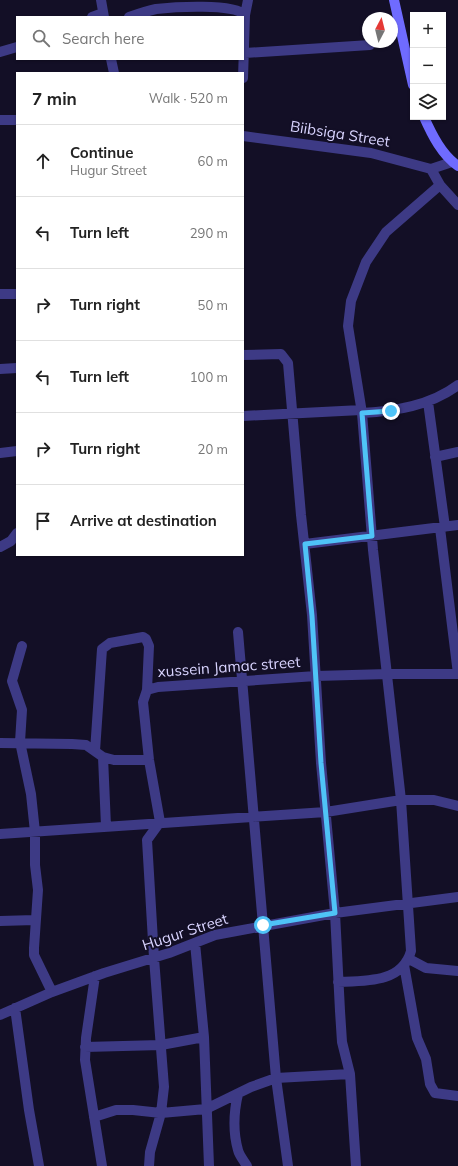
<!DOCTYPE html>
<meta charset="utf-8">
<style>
body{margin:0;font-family:Mulish,sans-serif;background:#f6f6f6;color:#222}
.controls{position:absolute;right:12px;top:12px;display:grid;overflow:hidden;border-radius:0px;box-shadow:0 1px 3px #0004}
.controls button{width:36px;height:36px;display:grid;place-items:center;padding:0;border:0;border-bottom:1px solid #e0e0e0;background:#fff;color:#222;font:20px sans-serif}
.compass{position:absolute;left:362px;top:12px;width:36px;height:36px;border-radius:50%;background:#fff;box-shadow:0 1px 3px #0004;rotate:7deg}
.stop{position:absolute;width:12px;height:12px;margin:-9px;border:3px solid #4fc3f7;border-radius:50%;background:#fff}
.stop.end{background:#4fc3f7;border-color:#fff;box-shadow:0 1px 4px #0008}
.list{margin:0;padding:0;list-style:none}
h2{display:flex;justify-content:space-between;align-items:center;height:52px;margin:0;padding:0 16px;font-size:17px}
h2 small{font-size:13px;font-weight:400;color:#767676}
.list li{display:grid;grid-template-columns:26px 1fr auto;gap:12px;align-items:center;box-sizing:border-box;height:72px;padding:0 16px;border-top:1px solid #e0e0e0}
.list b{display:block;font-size:15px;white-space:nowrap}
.list p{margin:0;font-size:13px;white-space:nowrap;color:#767676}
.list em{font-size:13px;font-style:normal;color:#767676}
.icon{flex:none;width:22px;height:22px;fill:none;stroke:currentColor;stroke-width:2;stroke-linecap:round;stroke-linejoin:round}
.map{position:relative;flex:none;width:458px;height:1166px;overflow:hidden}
.search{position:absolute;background:#fff;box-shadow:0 1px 3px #0004;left:16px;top:16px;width:228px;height:44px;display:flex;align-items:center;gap:10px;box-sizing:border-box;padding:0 14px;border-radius:0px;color:#767676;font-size:15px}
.panel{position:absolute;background:#fff;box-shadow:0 1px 3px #0004;left:16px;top:72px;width:228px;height:484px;border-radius:0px}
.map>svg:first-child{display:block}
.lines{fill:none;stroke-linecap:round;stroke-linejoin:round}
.minor{stroke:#3d3a85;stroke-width:10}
.secondary{stroke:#6f6bff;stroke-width:10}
.route{stroke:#4fc3f7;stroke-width:5}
.labels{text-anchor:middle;stroke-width:4;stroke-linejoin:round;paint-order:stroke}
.street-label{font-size:15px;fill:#d9d4ff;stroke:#130f26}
</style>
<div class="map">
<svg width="458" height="1166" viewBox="0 0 458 1166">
<rect width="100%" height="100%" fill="#130f26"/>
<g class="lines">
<path class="minor" d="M 101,0 L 104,17
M 92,17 L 103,13
M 129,17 C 138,14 147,11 156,9 C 173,7 234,3 245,15
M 0,52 L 17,47
M 245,53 L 370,45
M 111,59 L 114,73
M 243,78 L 245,15 L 248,0
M 0,120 L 17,120
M 243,136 L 371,153 L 431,169
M 431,169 L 440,185 L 458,205
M 431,169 L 452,162
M 0,294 L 17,294
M 243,355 L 281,354 L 288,363 L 301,515 L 312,615 L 321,763 L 335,913 L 340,1011 L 342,1042 L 350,1074 L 356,1166
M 0,369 L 17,368
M 428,402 L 445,527
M 362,413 C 395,411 430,406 458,385
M 243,416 L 361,410
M 0,453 L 17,451
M 435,457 L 458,452
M 440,528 L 458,674
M 305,544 L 458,525
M 0,547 L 11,541 L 17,533
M 238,632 L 276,1078 L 288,1166
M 22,646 L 12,681 L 22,710 L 20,742 L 31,794 L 35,832 L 35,865 L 38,890 L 34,948 L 34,955 L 52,992
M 147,690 L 158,687 L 316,676 L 388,674 L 458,674
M 0,743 L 72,744 L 86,745 L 103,757 L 114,760 L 149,760
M 95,751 L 102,649 L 110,643 L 143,637 L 146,639 L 149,646 L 147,690 L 143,702 L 149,760 L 160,822 L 147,840 L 154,958 L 164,1087 L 161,1113 L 150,1152 L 149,1166
M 103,757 L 106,826
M 0,834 L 326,812 L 401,800 L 434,800 L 458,806
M 0,921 L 35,920
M 195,943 L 204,1037 L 209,1166
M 409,959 L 426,968 L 458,971
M 404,965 L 417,1038 L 426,1059 L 430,1084 L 435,1093 L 458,1096
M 95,976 L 86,1038 L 85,1060 L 102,1166
M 338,982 C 366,981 402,983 411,951 L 401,800 L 373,550 L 362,413 L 348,326 L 351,301 L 366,262 L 386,232 L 440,185
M 15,1008 L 29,1110 L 39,1166
M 0,1015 L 52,992 L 104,973 L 169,953 L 215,935 L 335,913 L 458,897
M 85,1047 L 161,1045 L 204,1037
M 238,1094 C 234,1111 233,1132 238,1150 C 239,1155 244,1161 247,1166
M 94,1117 L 116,1110 L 133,1110 L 161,1113 L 206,1109 L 251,1087 L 276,1078 L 350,1074"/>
<path class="secondary" d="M 394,0 L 413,85
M 424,117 C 432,135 442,155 458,166"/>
</g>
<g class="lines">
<path class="route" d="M 263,925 L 335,913 L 321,763 L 312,616 L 305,544 L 372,536 L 362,413 L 391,411"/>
</g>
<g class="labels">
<g class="street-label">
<text transform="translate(340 134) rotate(9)" y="5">Biibsiga Street</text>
<text transform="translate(229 667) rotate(-4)" y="5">xussein Jamac street</text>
<text transform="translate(185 932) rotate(-18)" y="5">Hugur Street</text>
</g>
</g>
</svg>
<div class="controls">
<button>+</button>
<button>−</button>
<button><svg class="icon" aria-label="layers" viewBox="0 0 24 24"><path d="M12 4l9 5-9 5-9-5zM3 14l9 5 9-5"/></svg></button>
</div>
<svg class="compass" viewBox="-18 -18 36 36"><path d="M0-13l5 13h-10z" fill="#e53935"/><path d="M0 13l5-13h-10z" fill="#767676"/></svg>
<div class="stop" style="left:263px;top:925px"></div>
<div class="stop end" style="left:391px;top:411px"></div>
<div class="search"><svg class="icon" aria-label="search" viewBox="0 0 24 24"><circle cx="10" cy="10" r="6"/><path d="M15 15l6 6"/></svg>Search here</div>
<section class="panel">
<h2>7 min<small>Walk · 520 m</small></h2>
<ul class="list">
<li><svg class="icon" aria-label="ahead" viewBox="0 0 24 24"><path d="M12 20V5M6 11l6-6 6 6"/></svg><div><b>Continue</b><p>Hugur Street</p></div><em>60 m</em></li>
<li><svg class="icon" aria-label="left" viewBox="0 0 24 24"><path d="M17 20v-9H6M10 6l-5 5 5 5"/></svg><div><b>Turn left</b></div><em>290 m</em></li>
<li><svg class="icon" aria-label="right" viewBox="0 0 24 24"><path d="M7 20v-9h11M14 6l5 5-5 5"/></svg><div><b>Turn right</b></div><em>50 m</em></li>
<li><svg class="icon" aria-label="left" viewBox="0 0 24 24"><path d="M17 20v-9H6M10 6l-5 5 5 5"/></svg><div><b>Turn left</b></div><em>100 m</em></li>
<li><svg class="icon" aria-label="right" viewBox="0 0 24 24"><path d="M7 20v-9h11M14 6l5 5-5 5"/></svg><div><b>Turn right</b></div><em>20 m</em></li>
<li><svg class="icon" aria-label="arrive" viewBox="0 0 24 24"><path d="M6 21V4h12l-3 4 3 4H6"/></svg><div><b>Arrive at destination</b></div></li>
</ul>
</section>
</div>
